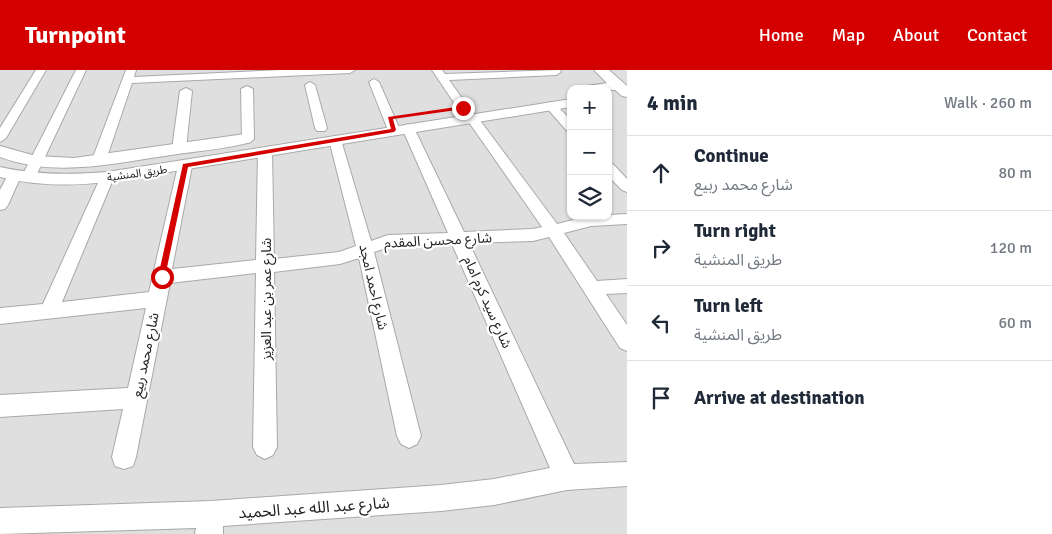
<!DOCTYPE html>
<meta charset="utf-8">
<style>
body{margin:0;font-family:Signika,"Noto Sans Arabic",sans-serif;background:#f2f2f3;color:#1f2937}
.controls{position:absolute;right:15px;top:15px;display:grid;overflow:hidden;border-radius:10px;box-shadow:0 1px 4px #0004}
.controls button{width:45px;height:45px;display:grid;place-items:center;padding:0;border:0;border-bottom:1px solid #e0e1e3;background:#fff;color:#1f2937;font:25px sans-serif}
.stop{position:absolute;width:15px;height:15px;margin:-11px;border:4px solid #d40000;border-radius:50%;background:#fff}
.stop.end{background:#d40000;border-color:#fff;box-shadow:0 1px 5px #0008}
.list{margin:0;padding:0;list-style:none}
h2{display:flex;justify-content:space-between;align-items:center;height:65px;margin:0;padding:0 20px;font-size:21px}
h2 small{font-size:16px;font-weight:400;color:#747a83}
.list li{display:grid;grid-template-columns:32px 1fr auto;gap:15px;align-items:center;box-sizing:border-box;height:75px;padding:0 20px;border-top:1px solid #e0e1e3}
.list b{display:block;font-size:19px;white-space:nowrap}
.list p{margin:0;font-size:16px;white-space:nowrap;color:#747a83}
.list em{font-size:16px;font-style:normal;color:#747a83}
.icon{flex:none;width:28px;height:28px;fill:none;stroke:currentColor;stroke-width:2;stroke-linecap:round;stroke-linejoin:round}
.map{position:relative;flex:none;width:627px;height:464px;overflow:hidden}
header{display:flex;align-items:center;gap:30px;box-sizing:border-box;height:70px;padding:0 25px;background:#d40000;color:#fff}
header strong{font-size:24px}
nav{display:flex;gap:28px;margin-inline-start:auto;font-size:18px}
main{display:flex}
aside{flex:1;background:#fff}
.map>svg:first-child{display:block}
.residential{fill:#e0dfdf;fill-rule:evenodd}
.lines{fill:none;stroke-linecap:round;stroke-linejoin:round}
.minor-casing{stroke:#a9a9a9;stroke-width:2}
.tertiary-casing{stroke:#a9a9a9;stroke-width:2}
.minor{fill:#fff;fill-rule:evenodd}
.tertiary{fill:#fff;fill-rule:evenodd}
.route{fill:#d40000}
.labels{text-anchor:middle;stroke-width:4.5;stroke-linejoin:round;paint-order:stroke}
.far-street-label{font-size:11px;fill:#222;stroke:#fff}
.street-label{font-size:14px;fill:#222;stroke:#fff}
.near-street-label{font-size:16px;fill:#222;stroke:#fff}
</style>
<header>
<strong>Turnpoint</strong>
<nav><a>Home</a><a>Map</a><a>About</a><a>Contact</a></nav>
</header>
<main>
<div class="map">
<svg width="627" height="464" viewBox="0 0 627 464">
<rect width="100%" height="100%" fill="#f2efe9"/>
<path class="residential" d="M 0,0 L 627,0 L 627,464 L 0,464 ZM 571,19 L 608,19 L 608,146 L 571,146 Z"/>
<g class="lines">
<defs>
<path id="minor" d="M 36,0 L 46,0 L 6,68 L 0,72 L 0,58 Z
M 76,0 L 86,0 L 35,108 L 33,111 L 23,111 L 21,108 Z
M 126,0 L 136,0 L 134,7 L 280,0 L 355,0 L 350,3 L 132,13 L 106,90 L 104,93 L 94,93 L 92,90 Z
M 432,0 L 442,0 L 445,4 L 560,0 L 561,2 L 556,5 L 449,10 L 469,38 L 463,42 L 459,40 Z
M 374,9 L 379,12 L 400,60 L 398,63 L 390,63 L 388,60 L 369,12 Z
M 310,12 L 315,15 L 327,58 L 325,61 L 317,61 L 315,58 L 305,15 Z
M 247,16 L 253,19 L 254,69 L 248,73 L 242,69 L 241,19 Z
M 186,18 L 192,21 L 186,79 L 179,83 L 172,79 L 180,21 Z
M 551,32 L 555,34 L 571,50 L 571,62 L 567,61 L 545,36 Z
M 472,44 L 476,45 L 557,154 L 589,146 L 627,144 L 627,154 L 591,156 L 564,163 L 597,211 L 627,209 L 627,223 L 606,224 L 627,255 L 627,281 L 620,278 L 549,167 L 533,171 L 469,173 L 574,394 L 627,392 L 627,416 L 567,420 L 494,435 L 441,441 L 223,456 L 223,464 L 195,464 L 196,458 L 0,464 L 0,438 L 211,431 L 441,415 L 494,409 L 550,398 L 452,174 L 389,177 L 374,182 L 421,366 L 417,374 L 409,378 L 401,374 L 397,366 L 359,188 L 340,194 L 274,202 L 277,377 L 273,385 L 265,389 L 257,385 L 253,377 L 256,203 L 170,213 L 136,387 L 133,396 L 124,399 L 115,396 L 112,387 L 123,339 L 0,347 L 0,325 L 128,318 L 146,238 L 0,254 L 0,238 L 43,234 L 102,104 L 112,104 L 114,107 L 62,232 L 149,222 L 178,96 L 185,92 L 192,96 L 172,199 L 256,190 L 258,82 L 265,78 L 272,82 L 274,189 L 339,182 L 356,176 L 329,70 L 335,66 L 341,70 L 371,171 L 388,165 L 448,163 L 402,58 L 408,54 L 414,58 L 464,162 L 533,159 L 542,157 L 466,48 Z
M 608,93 L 613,94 L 627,109 L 627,122 L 622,120 L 608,106 Z
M 14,102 L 19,103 L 21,106 L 8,135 L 5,139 L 0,140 L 0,120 L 9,103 Z"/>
<path id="tertiary" d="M 594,0 L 609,0 L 627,16 L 627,27 L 622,26 L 615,20 L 585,19 L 587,16 L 607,13 Z
M 571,29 L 571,37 L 107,112 C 71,116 36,116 0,107 L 0,97 C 36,105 71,105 107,102 Z
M 245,64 L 251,66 L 253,69 L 251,72 C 225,79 197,81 171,85 C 114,93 56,108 0,87 L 0,76 L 36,86 L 74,88 Z"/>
</defs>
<use href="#minor" class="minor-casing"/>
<use href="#tertiary" class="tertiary-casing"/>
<use href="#minor" class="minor"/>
<use href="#tertiary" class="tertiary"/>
</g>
<path class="route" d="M 463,36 L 464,39 L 393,49 L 396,60 L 394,62 L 188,97 L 165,207 L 162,210 L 159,209 L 158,207 L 183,94 L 391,59 L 388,47 Z"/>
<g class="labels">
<g class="far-street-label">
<text transform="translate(137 103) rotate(-8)" y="4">طريق المنشية</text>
</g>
<g class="street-label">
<text transform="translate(438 170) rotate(-3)" y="5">شارع محسن المقدم</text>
<text transform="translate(374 217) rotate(77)" y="5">شارع احمد امجد</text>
<text transform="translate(266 229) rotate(-90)" y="5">شارع عمر بن عبد العزيز</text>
<text transform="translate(488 232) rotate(66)" y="5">شارع سيد كرم امام</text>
<text transform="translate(145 285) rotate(-78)" y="5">شارع محمد ربيع</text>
</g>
<g class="near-street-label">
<text transform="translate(314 437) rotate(-4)" y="6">شارع عبد الله عبد الحميد</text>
</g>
</g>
</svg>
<div class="controls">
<button>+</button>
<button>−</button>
<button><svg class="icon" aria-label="layers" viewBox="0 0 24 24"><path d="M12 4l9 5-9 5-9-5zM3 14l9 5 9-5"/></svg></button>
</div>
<div class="stop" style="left:162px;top:207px"></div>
<div class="stop end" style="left:463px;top:38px"></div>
</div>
<aside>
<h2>4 min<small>Walk · 260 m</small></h2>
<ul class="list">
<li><svg class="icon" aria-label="ahead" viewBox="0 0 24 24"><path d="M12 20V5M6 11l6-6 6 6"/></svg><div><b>Continue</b><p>شارع محمد ربيع</p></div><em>80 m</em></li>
<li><svg class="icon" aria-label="right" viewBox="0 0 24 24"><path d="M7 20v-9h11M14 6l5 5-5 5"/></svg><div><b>Turn right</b><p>طريق المنشية</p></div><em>120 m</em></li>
<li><svg class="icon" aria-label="left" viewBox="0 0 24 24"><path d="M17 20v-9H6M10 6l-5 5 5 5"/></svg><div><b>Turn left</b><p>طريق المنشية</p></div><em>60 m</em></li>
<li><svg class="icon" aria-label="arrive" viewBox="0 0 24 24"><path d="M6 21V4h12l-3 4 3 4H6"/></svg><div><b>Arrive at destination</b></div></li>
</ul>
</aside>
</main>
